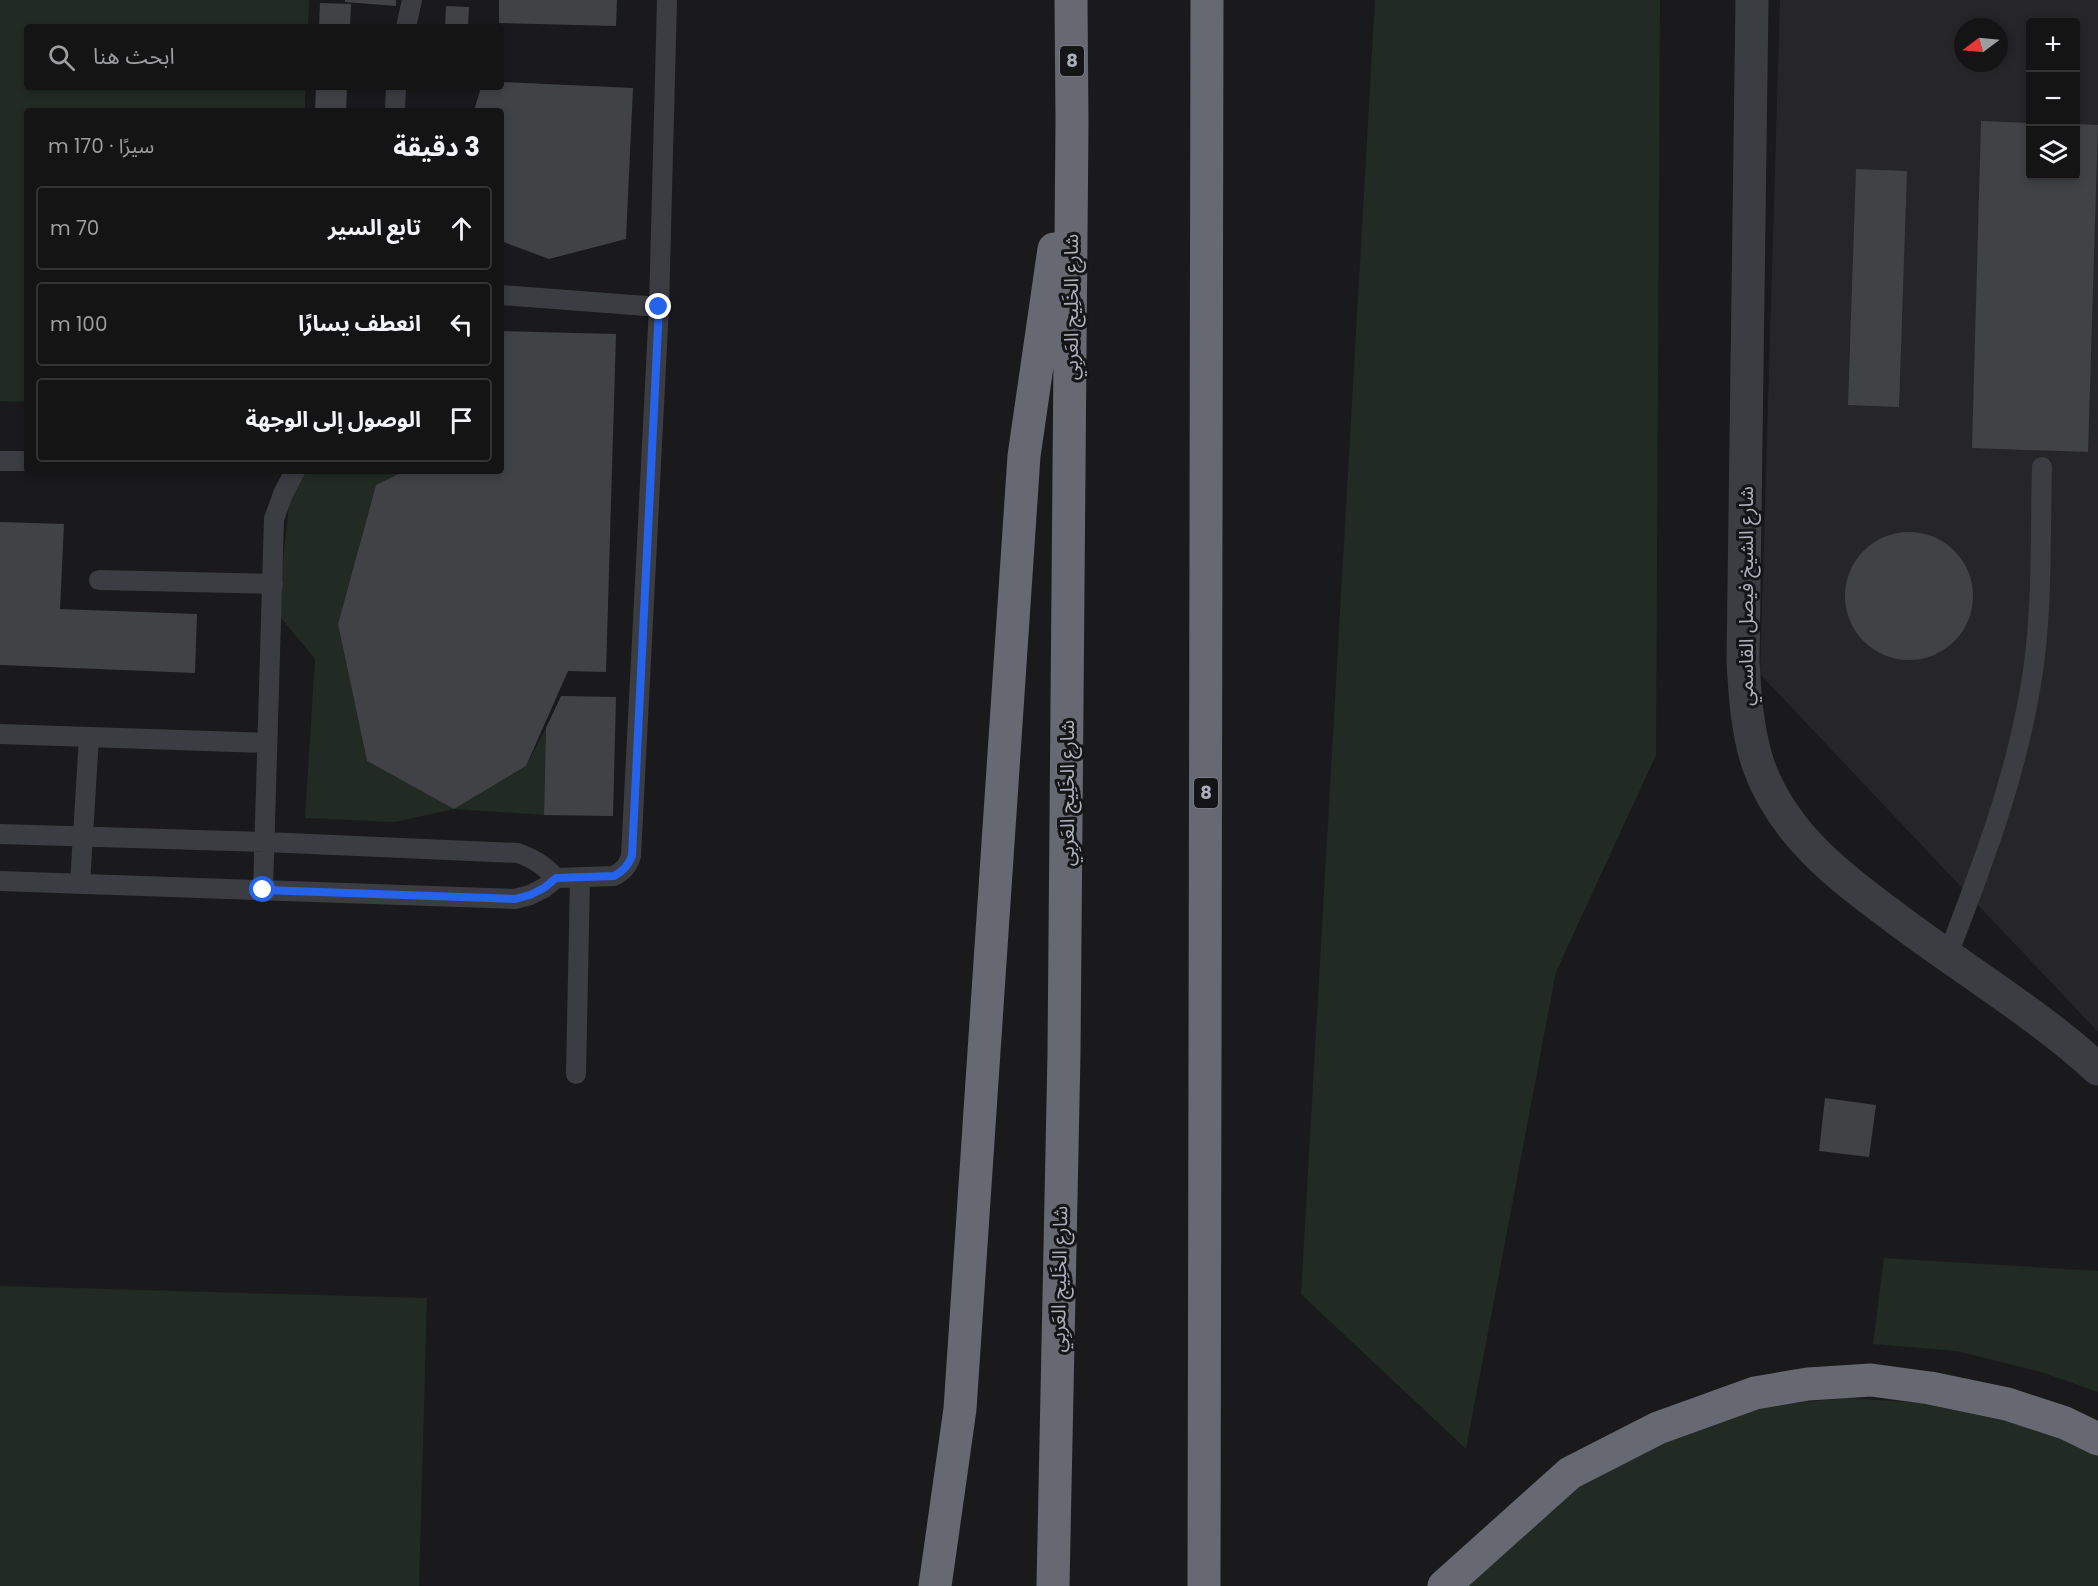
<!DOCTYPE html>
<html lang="ar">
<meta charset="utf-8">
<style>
body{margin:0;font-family:Poppins,"Noto Sans Arabic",sans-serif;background:#212122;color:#f1f3f6;direction:rtl}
.controls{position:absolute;right:18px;top:18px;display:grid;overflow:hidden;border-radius:6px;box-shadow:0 3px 9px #0003}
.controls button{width:54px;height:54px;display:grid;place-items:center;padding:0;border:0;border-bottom:2px solid #333334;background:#141415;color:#f1f3f6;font:30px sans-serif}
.compass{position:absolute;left:1954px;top:18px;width:54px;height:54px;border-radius:50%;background:#141415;box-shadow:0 3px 9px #0003;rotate:254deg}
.stop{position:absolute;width:18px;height:18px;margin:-14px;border:4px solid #2563eb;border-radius:50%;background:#fff}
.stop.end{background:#2563eb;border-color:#fff;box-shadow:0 2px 6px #0008}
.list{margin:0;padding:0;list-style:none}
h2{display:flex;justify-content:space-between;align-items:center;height:78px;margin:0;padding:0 24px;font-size:26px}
h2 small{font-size:20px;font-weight:400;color:#9d9ea0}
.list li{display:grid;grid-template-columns:39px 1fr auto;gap:18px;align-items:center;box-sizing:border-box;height:84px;margin:0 12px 12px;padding:0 12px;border:2px solid #333334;border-radius:6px}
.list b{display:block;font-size:22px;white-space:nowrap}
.list em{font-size:20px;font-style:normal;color:#9d9ea0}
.icon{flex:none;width:33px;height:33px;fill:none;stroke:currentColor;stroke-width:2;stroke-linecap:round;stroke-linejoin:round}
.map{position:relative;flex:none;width:2098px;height:1586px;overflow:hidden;direction:ltr}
.search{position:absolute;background:#141415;box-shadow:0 3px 9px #0003;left:24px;top:24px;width:480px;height:66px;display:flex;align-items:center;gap:15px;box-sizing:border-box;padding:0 21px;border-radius:6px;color:#9d9ea0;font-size:22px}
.panel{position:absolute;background:#141415;box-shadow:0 3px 9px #0003;left:24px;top:108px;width:480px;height:366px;border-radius:6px;direction:rtl}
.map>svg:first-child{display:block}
.built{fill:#262629;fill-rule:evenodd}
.green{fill:#212a23}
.building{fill:#414246}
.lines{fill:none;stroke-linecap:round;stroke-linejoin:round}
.lane{stroke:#3c3d43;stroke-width:20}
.street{stroke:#3c3d43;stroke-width:33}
.highway{stroke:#666872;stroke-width:33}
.route{stroke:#2563eb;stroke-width:8}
.labels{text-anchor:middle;stroke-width:6;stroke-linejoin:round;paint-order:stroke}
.shield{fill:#151517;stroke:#7f818a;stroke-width:1.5}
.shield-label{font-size:18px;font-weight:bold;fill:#acafbc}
.street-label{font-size:20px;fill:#acafbc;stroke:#151517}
</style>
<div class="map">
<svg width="2098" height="1586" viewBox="0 0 2098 1586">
<rect width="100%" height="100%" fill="#1a1a1c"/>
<path class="built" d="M 1780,0 L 2098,0 L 2098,1032 L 1760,674 ZM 2030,22 L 2076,22 L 2076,176 L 2030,176 ZM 1963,27 L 1999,27 L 1999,63 L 1963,63 Z"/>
<path class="green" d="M 0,0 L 309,0 L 308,27 L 27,27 L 27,87 L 305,87 L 305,111 L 27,111 L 27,402 L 0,401 Z
M 1375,0 L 1660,0 L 1656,755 L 1556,972 L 1466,1449 L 1301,1294 Z
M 293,471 L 404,471 L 376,485 L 338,624 L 367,761 L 454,809 L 526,766 L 546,728 L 544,815 L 454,809 L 395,822 L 305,818 L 315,659 L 277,613 Z
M 1884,1258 L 2098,1271 L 2098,1392 L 2041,1372 L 1956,1351 L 1873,1344 Z
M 0,1286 L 427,1298 L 419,1586 L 0,1586 Z
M 1849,1398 L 1937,1404 L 2023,1424 L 2098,1452 L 2098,1586 L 1456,1586 L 1569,1476 L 1769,1405 Z"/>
<path class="building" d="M 345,0 L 396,0 L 396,6 L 345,2 Z
M 499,0 L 617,0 L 616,26 L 499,23 Z
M 320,3 L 351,4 L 350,27 L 319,27 Z
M 446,6 L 469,7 L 468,27 L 445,27 Z
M 501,82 L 633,88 L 626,239 L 549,259 L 501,241 L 501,111 L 474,111 L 481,87 L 501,87 Z
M 316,87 L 347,87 L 346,111 L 315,111 Z
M 1981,121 L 2030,123 L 2030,176 L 2076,176 L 2076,124 L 2098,125 L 2088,452 L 1972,448 Z
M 1856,169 L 1907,171 L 1899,407 L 1848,405 Z
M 501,331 L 616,334 L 606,672 L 568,671 L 526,766 L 454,809 L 367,761 L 338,624 L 376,485 L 404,471 L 501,471 Z
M 0,522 L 64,524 L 60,609 L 197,614 L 195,673 L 0,665 Z
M1845 596a64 64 0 1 1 128 0a64 64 0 1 1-128 0Z
M 561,696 L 616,697 L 613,816 L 544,815 L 546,728 Z
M 1825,1098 L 1876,1105 L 1869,1157 L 1819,1151 Z"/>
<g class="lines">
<path class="lane" d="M 406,27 L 412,0
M 395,111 L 396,87
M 501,295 L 659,307
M 0,461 L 27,461
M 99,580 L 273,584
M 0,734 L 267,743
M 0,834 L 265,842 L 518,853 C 534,859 544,865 556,878
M 0,881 L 515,899 L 530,895 L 544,888 L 556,878 L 614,876 C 623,871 628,866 631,856 L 659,307 L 667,0
M 80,884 L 89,737
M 263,890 L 274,519 L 283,494 L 295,471
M 1947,957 C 1982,866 2015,781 2031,684 C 2043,613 2040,539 2042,467
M 576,1074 L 580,878"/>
<path class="street" d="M 1752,0 L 1743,661 C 1745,696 1747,730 1758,764 C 1783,835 1840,877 1898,920 C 1963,969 2038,1014 2098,1069"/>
<path class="highway" d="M 935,1586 L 960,1409 L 1024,456 L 1054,249
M 1053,1586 L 1064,1053 L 1072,122 L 1071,0
M 1204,1586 L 1207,0
M 1444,1586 L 1570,1473 L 1658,1428 L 1755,1393 L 1808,1384 L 1871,1380 L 1930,1388 L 2007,1404 L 2065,1423 L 2098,1439"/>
</g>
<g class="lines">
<path class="route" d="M 263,890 L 515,899 L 530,895 L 544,888 L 556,878 L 614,876 C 623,871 628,866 632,856 L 659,307"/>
</g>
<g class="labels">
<g class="shield">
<rect x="1060" y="46" width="24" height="30" rx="4.5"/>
<rect x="1194" y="778" width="24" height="30" rx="4.5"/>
</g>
<g class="shield-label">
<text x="1072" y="67">8</text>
<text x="1206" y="799">8</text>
</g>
<g class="street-label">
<text transform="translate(1071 307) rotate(-90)" y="7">شارع الخَلِيج العَربِي</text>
<text transform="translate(1746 596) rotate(-90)" y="7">شارع الشيخ فيصل القاسمي</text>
<text transform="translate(1067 793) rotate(-90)" y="7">شارع الخَلِيج العَربِي</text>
<text transform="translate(1059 1279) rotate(-89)" y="7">شارع الخَلِيج العَربِي</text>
</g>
</g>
</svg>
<div class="controls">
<button>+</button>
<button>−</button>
<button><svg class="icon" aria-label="layers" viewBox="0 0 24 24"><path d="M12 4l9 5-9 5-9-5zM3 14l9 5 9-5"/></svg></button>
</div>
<svg class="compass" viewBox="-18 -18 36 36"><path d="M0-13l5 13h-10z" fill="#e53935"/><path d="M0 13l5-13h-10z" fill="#9d9ea0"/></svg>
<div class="stop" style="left:263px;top:890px"></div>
<div class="stop end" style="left:659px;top:307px"></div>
<div class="search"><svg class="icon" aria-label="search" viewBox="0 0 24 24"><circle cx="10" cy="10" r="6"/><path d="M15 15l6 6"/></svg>ابحث هنا</div>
<section class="panel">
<h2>3 دقيقة<small>سيرًا · 170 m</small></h2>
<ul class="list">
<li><svg class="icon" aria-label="ahead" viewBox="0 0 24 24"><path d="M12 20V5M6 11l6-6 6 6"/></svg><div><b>تابع السير</b></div><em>70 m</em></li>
<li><svg class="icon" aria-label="left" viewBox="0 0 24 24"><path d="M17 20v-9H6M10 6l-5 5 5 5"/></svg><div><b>انعطف يسارًا</b></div><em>100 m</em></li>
<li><svg class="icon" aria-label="arrive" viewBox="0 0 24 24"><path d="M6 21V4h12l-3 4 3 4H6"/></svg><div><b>الوصول إلى الوجهة</b></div></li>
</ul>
</section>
</div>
